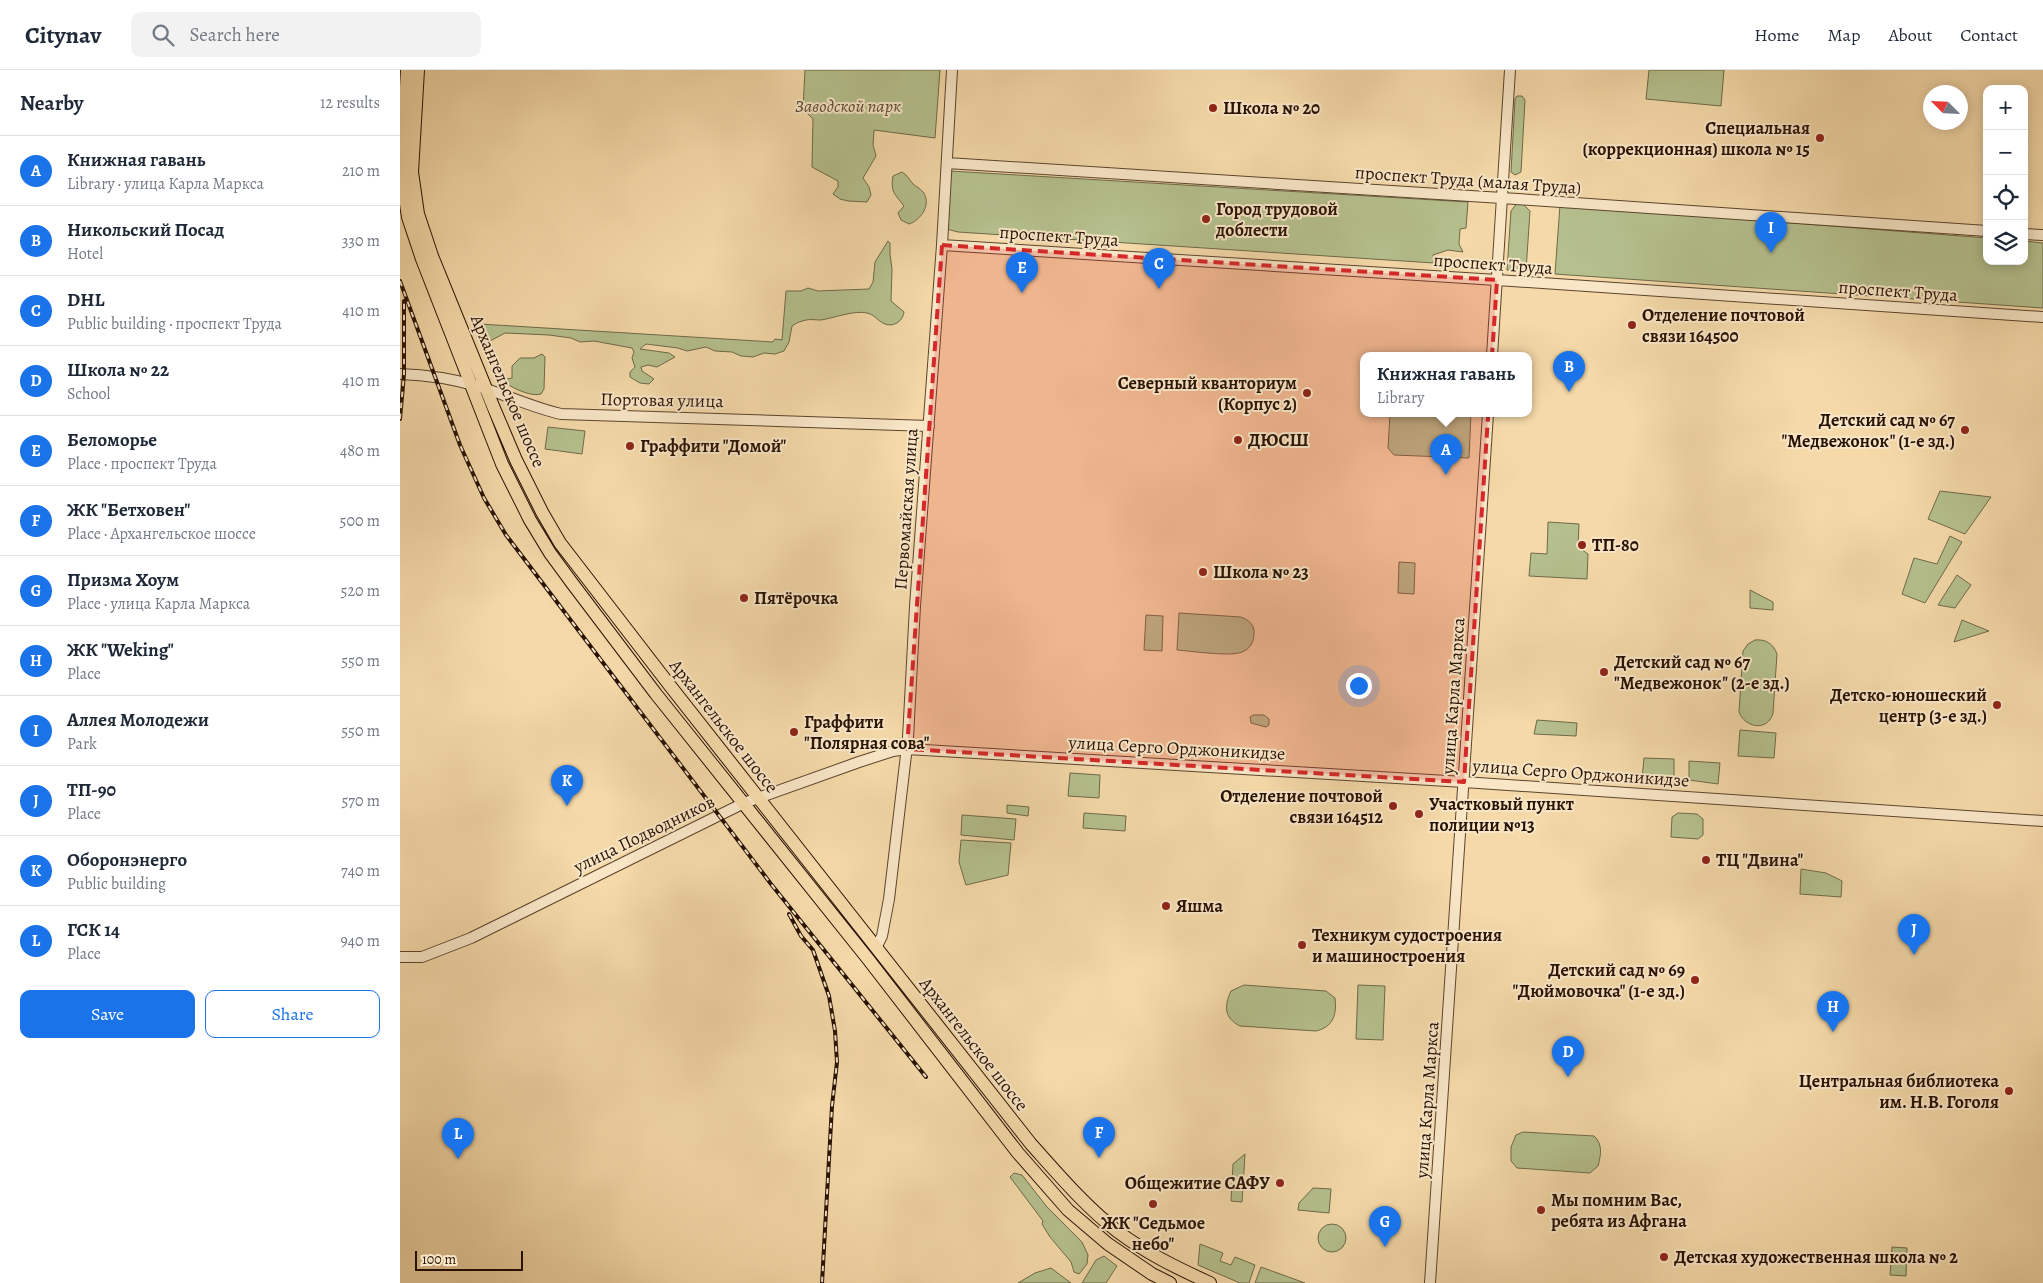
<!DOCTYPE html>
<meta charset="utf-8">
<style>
body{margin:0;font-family:Alegreya,serif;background:#f2f2f3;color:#1f2937}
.controls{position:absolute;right:15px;top:15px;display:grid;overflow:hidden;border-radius:10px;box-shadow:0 2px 12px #0003}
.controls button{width:45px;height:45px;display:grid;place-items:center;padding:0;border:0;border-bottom:1px solid #e0e1e3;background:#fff;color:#1f2937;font:25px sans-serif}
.compass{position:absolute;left:1523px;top:15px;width:45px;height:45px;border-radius:50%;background:#fff;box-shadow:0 2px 12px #0003;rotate:294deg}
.scale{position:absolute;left:15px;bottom:12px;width:108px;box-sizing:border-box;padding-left:5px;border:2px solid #291204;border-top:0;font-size:14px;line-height:18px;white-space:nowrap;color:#291204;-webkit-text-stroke:4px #f8e6c7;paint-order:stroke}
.you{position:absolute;left:958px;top:615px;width:18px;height:18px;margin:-12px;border:4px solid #fff;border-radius:50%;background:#1a73e8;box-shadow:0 0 0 8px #1a73e833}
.badge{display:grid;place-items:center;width:32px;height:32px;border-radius:50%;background:#1a73e8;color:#fff;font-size:16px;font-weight:700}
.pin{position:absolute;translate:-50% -41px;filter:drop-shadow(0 1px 2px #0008)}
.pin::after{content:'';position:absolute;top:26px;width:18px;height:15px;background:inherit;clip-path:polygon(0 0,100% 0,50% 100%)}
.popup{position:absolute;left:960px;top:282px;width:172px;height:65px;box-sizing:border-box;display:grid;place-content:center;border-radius:10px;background:#fff;filter:drop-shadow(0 1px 4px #0005);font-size:16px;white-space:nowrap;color:#747a83}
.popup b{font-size:19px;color:#1f2937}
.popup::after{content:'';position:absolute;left:50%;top:100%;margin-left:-10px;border:10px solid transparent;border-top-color:#fff}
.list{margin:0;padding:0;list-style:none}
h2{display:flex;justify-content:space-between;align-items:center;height:65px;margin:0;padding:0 20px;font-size:21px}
h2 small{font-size:16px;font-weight:400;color:#747a83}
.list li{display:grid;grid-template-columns:32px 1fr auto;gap:15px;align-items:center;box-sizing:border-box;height:70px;padding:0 20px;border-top:1px solid #e0e1e3}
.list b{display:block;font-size:19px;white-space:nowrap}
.list p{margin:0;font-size:16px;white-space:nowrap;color:#747a83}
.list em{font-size:16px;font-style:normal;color:#747a83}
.actions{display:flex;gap:10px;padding:15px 20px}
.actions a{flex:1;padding:11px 0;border:1px solid #1a73e8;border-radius:10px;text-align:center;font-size:18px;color:#1a73e8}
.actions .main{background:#1a73e8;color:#fff}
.icon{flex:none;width:28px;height:28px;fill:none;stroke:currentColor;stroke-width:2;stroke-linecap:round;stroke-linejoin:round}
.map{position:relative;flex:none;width:1643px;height:1213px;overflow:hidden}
header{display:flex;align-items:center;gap:30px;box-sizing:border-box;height:70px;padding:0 25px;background:#fff;border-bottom:1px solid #e0e1e3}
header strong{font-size:24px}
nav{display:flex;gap:28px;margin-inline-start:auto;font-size:18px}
.search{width:350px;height:45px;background:#f2f2f3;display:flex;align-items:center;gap:12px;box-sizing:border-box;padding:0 18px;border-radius:10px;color:#747a83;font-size:19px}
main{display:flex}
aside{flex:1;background:#fff}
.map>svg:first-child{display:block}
.green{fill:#b5c08e;stroke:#6f6949}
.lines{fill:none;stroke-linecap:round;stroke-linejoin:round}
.minor-casing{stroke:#5c442d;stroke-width:12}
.major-casing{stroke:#291204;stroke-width:14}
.minor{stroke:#f8e6c7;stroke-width:10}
.major{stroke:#f5d9a9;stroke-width:12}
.rail-casing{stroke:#291204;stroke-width:4}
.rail{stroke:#f8e6c7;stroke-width:2;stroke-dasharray:5.5;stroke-linecap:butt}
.marked{fill:#d62828;fill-opacity:0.2;stroke:#d62828;stroke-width:4;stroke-dasharray:10 6;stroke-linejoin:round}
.poi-dot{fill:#8f2418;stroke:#f8e6c7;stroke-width:2}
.labels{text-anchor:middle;stroke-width:4;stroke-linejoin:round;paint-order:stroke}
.park-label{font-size:18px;font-style:italic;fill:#5a4f34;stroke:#f8e6c7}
.poi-label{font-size:18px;font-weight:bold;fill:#291204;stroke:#f8e6c7;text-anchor:start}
.street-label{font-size:18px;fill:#291204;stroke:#f8e6c7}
</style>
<header>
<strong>Citynav</strong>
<div class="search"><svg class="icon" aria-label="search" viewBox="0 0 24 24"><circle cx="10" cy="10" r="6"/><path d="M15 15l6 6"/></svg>Search here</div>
<nav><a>Home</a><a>Map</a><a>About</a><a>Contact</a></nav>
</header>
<main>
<aside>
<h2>Nearby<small>12 results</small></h2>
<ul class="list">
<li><span class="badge">A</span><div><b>Книжная гавань</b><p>Library · улица Карла Маркса</p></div><em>210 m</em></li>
<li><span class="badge">B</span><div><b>Никольский Посад</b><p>Hotel</p></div><em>330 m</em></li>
<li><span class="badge">C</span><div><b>DHL</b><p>Public building · проспект Труда</p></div><em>410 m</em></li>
<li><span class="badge">D</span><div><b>Школа № 22</b><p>School</p></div><em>410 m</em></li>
<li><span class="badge">E</span><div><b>Беломорье</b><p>Place · проспект Труда</p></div><em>480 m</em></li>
<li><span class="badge">F</span><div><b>ЖК &quot;Бетховен&quot;</b><p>Place · Архангельское шоссе</p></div><em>500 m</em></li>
<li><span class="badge">G</span><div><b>Призма Хоум</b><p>Place · улица Карла Маркса</p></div><em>520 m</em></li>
<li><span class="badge">H</span><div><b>ЖК &quot;Weking&quot;</b><p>Place</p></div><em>550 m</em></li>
<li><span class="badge">I</span><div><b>Аллея Молодежи</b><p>Park</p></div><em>550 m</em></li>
<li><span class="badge">J</span><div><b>ТП-90</b><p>Place</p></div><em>570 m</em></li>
<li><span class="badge">K</span><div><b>Оборонэнерго</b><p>Public building</p></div><em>740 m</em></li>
<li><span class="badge">L</span><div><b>ГСК 14</b><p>Place</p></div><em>940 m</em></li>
</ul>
<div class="actions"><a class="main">Save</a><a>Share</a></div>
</aside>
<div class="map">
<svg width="1643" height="1213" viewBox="0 0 1643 1213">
<rect width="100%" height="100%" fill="#f5d9a9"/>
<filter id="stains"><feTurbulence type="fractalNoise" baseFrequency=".004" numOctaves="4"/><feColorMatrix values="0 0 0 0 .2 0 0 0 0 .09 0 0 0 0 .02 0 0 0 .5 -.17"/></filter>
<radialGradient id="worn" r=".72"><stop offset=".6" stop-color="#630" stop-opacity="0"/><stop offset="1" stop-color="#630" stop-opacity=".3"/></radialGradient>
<path class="green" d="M 405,0 L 540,0 L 535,68 L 474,60 L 473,75 L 476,86 L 463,108 L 469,117 L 471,125 L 467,132 L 448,131 L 440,129 L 433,124 L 438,117 L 438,111 L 412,97 L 413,49 L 403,39 Z
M 1249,0 L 1324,0 L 1321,36 L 1246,29 Z
M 1117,26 L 1122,26 L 1125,30 L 1121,102 L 1115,105 L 1111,102 L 1115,29 Z
M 550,101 L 1068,132 L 1066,158 L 1060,159 L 1059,174 L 1063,182 L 1048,180 L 1033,185 L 1034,193 L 558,162 L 547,159 Z
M 502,102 C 508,106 509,109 513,114 C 516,117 520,118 523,122 C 532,134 521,150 509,154 L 501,150 L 498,143 L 504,136 C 495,124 490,122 493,106 Z
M 1117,133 L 1123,134 L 1130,141 L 1126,201 L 1107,200 L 1111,141 Z
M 1160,135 L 1587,168 L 1587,191 L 1624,191 L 1624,171 L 1643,173 L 1643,238 L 1155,204 Z
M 488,171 L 490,173 L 490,184 L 492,199 L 491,231 L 504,242 C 503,249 498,254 491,255 C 479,255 477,245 467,243 C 454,240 434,248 421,250 C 416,250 410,249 406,250 C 401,251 396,253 392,256 L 389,272 L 384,281 L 375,284 L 364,283 L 353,287 L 341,286 L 332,282 L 315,281 L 306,277 L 287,281 L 278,278 L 246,274 L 240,279 L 269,283 L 275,287 L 257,297 L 248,295 L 241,297 L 242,301 L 254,309 L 249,314 L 240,313 L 230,307 L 230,302 L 235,297 L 232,288 L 234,282 L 232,278 L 194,271 L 180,272 L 171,268 L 149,265 L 105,263 L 90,271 L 85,269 L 85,262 L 80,256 L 80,254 L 373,272 L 375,269 L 382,270 L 386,221 L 401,221 L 408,218 L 418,221 L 469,219 L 473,212 L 475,192 Z
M 142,284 L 145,287 L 144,319 L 141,324 C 132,327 114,319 106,313 L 106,309 L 112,308 L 112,296 L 120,288 L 134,288 Z
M 990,344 L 1071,344 L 1069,388 L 994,385 L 988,378 Z
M 148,357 L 185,361 L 182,384 L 145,379 Z
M 1540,421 L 1591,427 L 1565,464 L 1528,449 Z
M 1148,452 L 1179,454 L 1178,477 L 1188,484 L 1187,509 L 1129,506 L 1131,483 L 1147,484 Z
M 1550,466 L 1562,472 L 1525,533 L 1502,524 L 1514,488 L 1537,494 Z
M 999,492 L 1015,493 L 1014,524 L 998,523 Z
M 1557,505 L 1571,515 L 1555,538 L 1538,535 Z
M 1350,520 L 1373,532 L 1373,540 L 1350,538 Z
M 779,543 L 841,547 C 849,550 855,555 854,564 C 854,572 850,579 842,582 C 831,587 791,581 777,580 Z
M 746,545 L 763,546 L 762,581 L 744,580 Z
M 1562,550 L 1589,561 L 1554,572 Z
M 1355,570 C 1365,569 1373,573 1377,584 L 1373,643 C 1368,662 1345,658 1339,642 L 1343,581 L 1348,574 Z
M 853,645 L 864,645 L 869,649 L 869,655 L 866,657 L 851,653 L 850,647 Z
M 1137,650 L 1177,653 L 1176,666 L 1134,664 Z
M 1340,660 L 1376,663 L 1374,688 L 1338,686 Z
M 1244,688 L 1274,689 L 1274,712 L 1242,709 Z
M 1289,691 L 1320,693 L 1318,714 L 1289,710 Z
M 670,703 L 700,705 L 699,728 L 668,726 Z
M 607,735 L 629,737 L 628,746 L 607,743 Z
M 684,743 L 726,746 L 725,761 L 683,758 Z
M 1278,743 L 1297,744 L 1303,749 L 1303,765 L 1298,769 L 1271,767 L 1272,747 Z
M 562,745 L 616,749 L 614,770 L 561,765 Z
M 561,770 L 611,773 L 608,805 L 566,815 L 559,792 Z
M 1401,799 L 1426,803 L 1442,811 L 1441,827 L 1400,824 Z
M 844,915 L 926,921 L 935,928 C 937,945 933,957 916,961 L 840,956 C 824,948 824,936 831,921 Z
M 958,915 L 985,916 L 983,970 L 956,969 Z
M 1123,1062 L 1194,1066 C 1203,1074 1201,1085 1198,1096 L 1190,1103 L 1117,1098 L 1111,1091 L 1111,1077 L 1116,1065 Z
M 845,1084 L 842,1132 L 831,1131 L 833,1094 Z
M 614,1103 L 622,1105 L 647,1137 L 682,1172 L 688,1185 L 687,1194 L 679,1204 L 674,1202 L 671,1192 L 650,1167 L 642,1154 L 643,1151 L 610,1107 Z
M 913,1118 L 931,1119 L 929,1143 L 898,1140 L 899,1133 Z
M918 1168a14 14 0 1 1 28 0a14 14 0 1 1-28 0Z
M 800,1174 L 823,1183 L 820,1191 L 831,1195 L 835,1187 L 855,1195 L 849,1213 L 840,1213 L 798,1195 Z
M 1492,1177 L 1507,1178 L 1506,1206 L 1490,1205 Z
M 704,1186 L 717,1196 L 706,1213 L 682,1213 L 696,1190 Z
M 861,1197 L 905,1213 L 855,1213 Z
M 651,1198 L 671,1213 L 618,1213 L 635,1203 Z"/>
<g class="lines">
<defs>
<path id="minor" d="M 547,93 L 1102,128 L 1587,161
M 1624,164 L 1643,165
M 542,175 L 1097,210 L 1643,247
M 1092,286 L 1110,0
M 0,304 C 25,305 49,308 73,315 C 103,323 130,337 161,344 L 529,356
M 476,878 L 482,866 L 489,829 L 508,668 L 515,536 L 542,175 L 552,0
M 0,887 L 22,887 L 71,868 L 344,733 L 459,692 L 493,681 L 507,679 L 1064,712 L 1643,751
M 1030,1213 L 1088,344"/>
<path id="major" d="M 7,0 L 1,102 L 8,147 L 22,189 L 102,394 L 130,450 L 150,483 L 172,513 L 256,624 L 468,889 L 618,1083 L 668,1140 L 708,1174 L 752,1204 L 770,1213
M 18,0 L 12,102 L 18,144 L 32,186 L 93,336 L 116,390 L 142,442 L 160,473 L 271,617 L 631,1074 C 658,1104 685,1136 717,1161 C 746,1183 777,1198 810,1213"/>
</defs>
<use href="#minor" class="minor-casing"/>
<use href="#major" class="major-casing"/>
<use href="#minor" class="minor"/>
<use href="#major" class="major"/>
<defs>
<path id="rail" d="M 0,211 L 60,375 L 84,428 L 106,465 L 371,814 L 526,1007
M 0,349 L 4,304 L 4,231
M 389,844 L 401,866 L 413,880 L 429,926 L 435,961 L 437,992 L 432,1036 L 422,1213"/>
</defs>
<use href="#rail" class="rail-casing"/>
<use href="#rail" class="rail"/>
</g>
<path class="marked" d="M 542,175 L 1097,210 L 1064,712 L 507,679 Z"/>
<g class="poi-dot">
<circle cx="813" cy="38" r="5"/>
<circle cx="1420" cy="68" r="5"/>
<circle cx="806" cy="149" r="5"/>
<circle cx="1232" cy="255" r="5"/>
<circle cx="907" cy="323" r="5"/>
<circle cx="1565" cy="360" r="5"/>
<circle cx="838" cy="370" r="5"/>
<circle cx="230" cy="376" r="5"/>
<circle cx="1182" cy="475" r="5"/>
<circle cx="803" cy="502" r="5"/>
<circle cx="344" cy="528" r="5"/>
<circle cx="1204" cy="602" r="5"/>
<circle cx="1597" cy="635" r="5"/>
<circle cx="394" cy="662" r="5"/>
<circle cx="993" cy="736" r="5"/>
<circle cx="1019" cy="744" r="5"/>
<circle cx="1306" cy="790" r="5"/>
<circle cx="766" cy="836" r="5"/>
<circle cx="902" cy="875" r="5"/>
<circle cx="1295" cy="910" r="5"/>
<circle cx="1609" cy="1021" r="5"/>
<circle cx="880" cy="1113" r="5"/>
<circle cx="753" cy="1134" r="5"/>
<circle cx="1141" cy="1140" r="5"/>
<circle cx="1264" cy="1187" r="5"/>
</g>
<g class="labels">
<g class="park-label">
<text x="448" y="42">Заводской парк</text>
</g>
<g class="poi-label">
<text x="823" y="44">Школа № 20</text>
<text x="1410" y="64" text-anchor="end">Специальная<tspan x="1410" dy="21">(коррекционная) школа № 15</tspan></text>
<text x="816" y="145">Город трудовой<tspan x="816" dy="21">доблести</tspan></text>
<text x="1242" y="251">Отделение почтовой<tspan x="1242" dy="21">связи 164500</tspan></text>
<text x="897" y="319" text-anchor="end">Северный кванториум<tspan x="897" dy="21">(Корпус 2)</tspan></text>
<text x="1555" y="356" text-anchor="end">Детский сад № 67<tspan x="1555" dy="21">"Медвежонок" (1-е зд.)</tspan></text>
<text x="848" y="376">ДЮСШ</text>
<text x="240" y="382">Граффити "Домой"</text>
<text x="1192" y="481">ТП-80</text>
<text x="813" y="508">Школа № 23</text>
<text x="354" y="534">Пятёрочка</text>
<text x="1214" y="598">Детский сад № 67<tspan x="1214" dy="21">"Медвежонок" (2-е зд.)</tspan></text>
<text x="1587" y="631" text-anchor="end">Детско-юношеский<tspan x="1587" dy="21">центр (3-е зд.)</tspan></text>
<text x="404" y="658">Граффити<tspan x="404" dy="21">"Полярная сова"</tspan></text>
<text x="983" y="732" text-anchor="end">Отделение почтовой<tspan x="983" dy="21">связи 164512</tspan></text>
<text x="1029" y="740">Участковый пункт<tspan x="1029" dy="21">полиции №13</tspan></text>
<text x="1316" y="796">ТЦ "Двина"</text>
<text x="776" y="842">Яшма</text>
<text x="912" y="871">Техникум судостроения<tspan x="912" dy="21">и машиностроения</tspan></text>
<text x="1285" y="906" text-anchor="end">Детский сад № 69<tspan x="1285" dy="21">"Дюймовочка" (1-е зд.)</tspan></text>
<text x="1599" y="1017" text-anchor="end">Центральная библиотека<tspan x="1599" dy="21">им. Н.В. Гоголя</tspan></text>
<text x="870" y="1119" text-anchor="end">Общежитие САФУ</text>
<text x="1151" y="1136">Мы помним Вас,<tspan x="1151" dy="21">ребята из Афгана</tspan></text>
<text x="753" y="1159" text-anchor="middle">ЖК "Седьмое<tspan x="753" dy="21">небо"</tspan></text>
<text x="1274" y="1193">Детская художественная школа № 2</text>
</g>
<g class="street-label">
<text transform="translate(1068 110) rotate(4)" y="6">проспект Труда (малая Труда)</text>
<text transform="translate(659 166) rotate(4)" y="6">проспект Труда</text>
<text transform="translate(1093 194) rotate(4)" y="6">проспект Труда</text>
<text transform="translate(1498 221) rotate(4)" y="6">проспект Труда</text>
<text transform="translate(108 321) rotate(67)" y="6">Архангельское шоссе</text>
<text transform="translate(262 330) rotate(1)" y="6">Портовая улица</text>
<text transform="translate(506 439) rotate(-86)" y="6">Первомайская улица</text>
<text transform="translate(1053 626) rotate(-86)" y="6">улица Карла Маркса</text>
<text transform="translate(324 656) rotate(52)" y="6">Архангельское шоссе</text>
<text transform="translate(777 678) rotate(3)" y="6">улица Серго Орджоникидзе</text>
<text transform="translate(1181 703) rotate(4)" y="6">улица Серго Орджоникидзе</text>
<text transform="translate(244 764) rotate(-26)" y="6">улица Подводников</text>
<text transform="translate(574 974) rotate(52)" y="6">Архангельское шоссе</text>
<text transform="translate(1027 1030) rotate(-86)" y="6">улица Карла Маркса</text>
</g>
</g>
<rect width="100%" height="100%" filter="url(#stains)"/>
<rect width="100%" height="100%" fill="url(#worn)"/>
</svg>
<div class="controls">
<button>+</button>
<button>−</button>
<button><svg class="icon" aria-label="locate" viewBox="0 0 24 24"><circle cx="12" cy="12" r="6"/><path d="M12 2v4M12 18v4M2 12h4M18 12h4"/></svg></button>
<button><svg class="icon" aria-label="layers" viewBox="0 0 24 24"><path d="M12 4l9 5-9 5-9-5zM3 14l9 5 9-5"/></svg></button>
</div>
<svg class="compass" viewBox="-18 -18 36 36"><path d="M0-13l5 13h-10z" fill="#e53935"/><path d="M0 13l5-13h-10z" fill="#747a83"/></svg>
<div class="scale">100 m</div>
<div class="you"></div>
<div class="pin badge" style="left:1046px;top:405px">A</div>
<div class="popup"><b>Книжная гавань</b>Library</div>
<div class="pin badge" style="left:1169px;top:322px">B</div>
<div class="pin badge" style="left:759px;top:219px">C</div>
<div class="pin badge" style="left:1168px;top:1007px">D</div>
<div class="pin badge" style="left:622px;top:223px">E</div>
<div class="pin badge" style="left:699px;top:1088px">F</div>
<div class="pin badge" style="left:985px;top:1177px">G</div>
<div class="pin badge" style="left:1433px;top:962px">H</div>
<div class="pin badge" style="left:1371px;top:183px">I</div>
<div class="pin badge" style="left:1514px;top:885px">J</div>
<div class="pin badge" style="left:167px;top:736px">K</div>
<div class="pin badge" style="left:58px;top:1089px">L</div>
</div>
</main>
